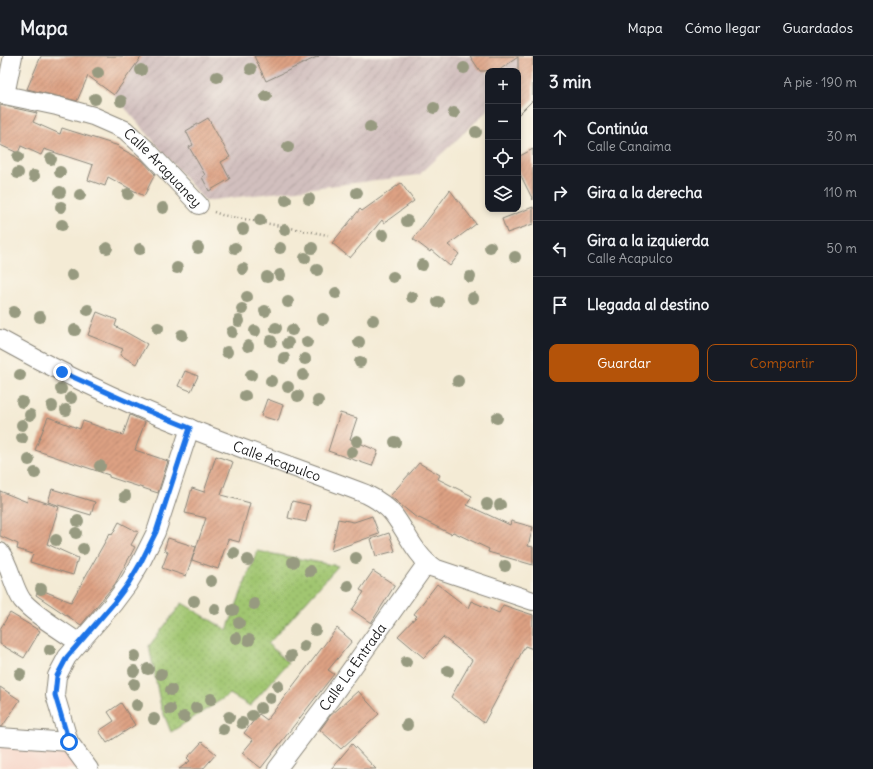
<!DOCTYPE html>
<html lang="es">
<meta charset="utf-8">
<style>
body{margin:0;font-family:Delius,sans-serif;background:#20242c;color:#f1f3f6}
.controls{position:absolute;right:12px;top:12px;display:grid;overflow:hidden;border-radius:8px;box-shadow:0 2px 6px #0003}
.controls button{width:36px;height:36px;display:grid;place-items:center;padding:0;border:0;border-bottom:1px solid #363941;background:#171b24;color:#f1f3f6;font:20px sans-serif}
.stop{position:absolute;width:12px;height:12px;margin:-9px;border:3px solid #1a73e8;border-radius:50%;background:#fff}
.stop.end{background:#1a73e8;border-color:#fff;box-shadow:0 1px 4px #0008}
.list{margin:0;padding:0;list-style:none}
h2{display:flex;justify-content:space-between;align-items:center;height:52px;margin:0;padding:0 16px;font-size:17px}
h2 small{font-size:13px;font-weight:400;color:#9ea1a6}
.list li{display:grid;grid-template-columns:26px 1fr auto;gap:12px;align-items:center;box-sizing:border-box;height:56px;padding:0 16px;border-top:1px solid #363941}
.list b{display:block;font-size:15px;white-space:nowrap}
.list p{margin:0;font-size:13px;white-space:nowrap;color:#9ea1a6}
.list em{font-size:13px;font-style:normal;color:#9ea1a6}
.actions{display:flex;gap:8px;padding:12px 16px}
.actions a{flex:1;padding:9px 0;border:1px solid #b45309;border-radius:8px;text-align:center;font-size:14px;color:#b45309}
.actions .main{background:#b45309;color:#fff}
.icon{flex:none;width:22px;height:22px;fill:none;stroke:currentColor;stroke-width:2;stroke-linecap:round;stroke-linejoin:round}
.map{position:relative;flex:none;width:533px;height:713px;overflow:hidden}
header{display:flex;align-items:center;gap:24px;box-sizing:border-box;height:56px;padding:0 20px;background:#171b24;border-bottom:1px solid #363941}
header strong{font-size:19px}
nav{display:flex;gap:22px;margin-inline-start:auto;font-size:14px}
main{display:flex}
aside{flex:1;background:#171b24}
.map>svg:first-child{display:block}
.built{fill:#f6d2c4}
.industrial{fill:url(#industrial-furrows)}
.green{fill:url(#green-dots);stroke:#5e7146}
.building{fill:url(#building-hatch)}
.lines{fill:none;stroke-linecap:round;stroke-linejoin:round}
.minor-casing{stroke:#888478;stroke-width:20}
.path{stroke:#888478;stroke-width:2.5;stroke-dasharray:1 3;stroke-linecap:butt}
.minor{stroke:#fff;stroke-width:18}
.tree{fill:#979a80}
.route{stroke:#1a73e8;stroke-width:5}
.labels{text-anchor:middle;stroke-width:3;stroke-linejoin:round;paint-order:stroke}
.street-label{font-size:14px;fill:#1c1c1c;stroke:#fbf7ec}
</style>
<header>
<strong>Mapa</strong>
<nav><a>Mapa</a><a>Cómo llegar</a><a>Guardados</a></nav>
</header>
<main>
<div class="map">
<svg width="533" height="713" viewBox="0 0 533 713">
<defs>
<pattern id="industrial-furrows" width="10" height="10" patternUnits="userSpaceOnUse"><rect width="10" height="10" fill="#d1bfbe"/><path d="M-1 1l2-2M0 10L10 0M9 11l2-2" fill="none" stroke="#b3a4a3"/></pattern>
<pattern id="green-dots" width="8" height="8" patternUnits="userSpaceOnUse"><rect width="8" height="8" fill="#a1c671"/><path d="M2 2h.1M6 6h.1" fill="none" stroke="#8aaa61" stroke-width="1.8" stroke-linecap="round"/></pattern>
<pattern id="building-hatch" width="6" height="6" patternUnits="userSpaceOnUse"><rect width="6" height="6" fill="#dda183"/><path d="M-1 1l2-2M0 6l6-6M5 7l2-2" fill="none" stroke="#b2826a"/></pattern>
</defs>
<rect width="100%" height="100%" fill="#fbf7ec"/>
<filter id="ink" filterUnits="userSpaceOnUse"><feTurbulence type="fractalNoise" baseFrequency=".025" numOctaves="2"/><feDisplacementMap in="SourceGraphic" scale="8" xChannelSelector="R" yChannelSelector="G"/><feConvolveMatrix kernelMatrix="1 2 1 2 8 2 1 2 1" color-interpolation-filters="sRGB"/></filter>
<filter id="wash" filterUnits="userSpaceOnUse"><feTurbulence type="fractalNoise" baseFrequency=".012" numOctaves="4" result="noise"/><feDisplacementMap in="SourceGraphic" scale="16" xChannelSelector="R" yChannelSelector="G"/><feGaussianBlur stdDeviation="0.9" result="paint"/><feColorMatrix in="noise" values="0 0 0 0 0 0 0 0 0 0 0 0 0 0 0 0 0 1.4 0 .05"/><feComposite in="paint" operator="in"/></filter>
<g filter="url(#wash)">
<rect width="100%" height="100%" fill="#f4ebd5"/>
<path class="built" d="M 0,681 L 69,686 L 89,713 L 0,713 Z"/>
<path class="industrial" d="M 115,0 L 533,0 L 518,15 L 488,15 L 488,54 L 419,119 L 205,145 L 114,39 Z"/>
<path class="green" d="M 257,495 L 338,510 L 268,588 L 288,607 L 250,650 L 230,638 L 171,676 L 161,651 L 149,590 L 182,547 L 227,574 Z"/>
<g id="blocks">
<path class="building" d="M 41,0 L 142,0 L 114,39 L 88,20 L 77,45 L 27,33 Z
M 254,0 L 319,0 L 266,25 Z
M 470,0 L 533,0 L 533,44 L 518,59 L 518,1 L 498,15 L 480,15 Z
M 0,49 L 37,57 L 33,66 L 60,78 L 62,72 L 119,90 L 118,91 L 142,104 L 155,118 L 144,140 L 108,121 L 105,130 L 88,124 L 93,109 L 44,93 L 41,99 L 21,90 L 18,97 L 0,89 Z
M 208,62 L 230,101 L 221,106 L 230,123 L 209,135 L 202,121 L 205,119 L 189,91 L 193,89 L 186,75 Z
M 533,93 L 533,144 L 518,114 L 518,101 Z
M 401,127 L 414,145 L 384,167 L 382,164 L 350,202 L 332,187 L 360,153 L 362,155 Z
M 450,134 L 476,168 L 448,189 L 459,198 L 450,210 L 431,194 L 430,196 L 413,183 Z
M 533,151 L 533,168 L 507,177 L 502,163 Z
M 97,256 L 117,264 L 115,270 L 147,288 L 136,308 L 120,299 L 123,293 L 88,279 Z
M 185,315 L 198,320 L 191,335 L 178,330 Z
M 267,343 L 283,349 L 278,365 L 261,360 Z
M 340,357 L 357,362 L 350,383 L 378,395 L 372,410 L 328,395 Z
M 130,359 L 145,366 L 135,394 L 168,405 L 158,437 L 109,421 L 109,419 L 35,394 L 48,361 L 80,373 L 83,365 L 123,379 Z
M 216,400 L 233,406 L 221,439 L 250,447 L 239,486 L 228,483 L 218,513 L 192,504 L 206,462 L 185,457 L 192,432 L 204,436 Z
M 419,407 L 440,419 L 438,423 L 472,440 L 467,449 L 510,469 L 511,465 L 533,471 L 528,490 L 533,491 L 533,509 L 488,496 L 489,493 L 453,476 L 451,478 L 419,462 L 418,463 L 390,440 Z
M 52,433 L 95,446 L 91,459 L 48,446 Z
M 0,435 L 27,446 L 28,441 L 59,451 L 47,488 L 78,502 L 73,519 L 30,506 L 33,498 L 17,493 L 18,488 L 0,480 Z
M 292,445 L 310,449 L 306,466 L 288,462 Z
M 372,460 L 379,478 L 331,495 L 338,463 L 354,466 Z
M 119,466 L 138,476 L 131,489 L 135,491 L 115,528 L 81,569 L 36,539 L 39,533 L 71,546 L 110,477 L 112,479 Z
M 389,477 L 395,495 L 376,500 L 371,483 Z
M 168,482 L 196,491 L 186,520 L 162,512 L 168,496 L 164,494 Z
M 373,515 L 395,529 L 371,567 L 352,554 L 364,536 L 360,534 Z
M 437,528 L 468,552 L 471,545 L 499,557 L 503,549 L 533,559 L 533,593 L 525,590 L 484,667 L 451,641 L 472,604 L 443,581 L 424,602 L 398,580 L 417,560 L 414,558 Z
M 10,557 L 40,575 L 24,602 L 0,588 L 0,573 Z
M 337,572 L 352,585 L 328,614 L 334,618 L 261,712 L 242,697 L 253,684 L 244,677 L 259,658 L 267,664 Z
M 0,631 L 20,644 L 2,671 L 0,671 Z
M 358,635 L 379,658 L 341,693 L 320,674 L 330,660 Z
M 121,647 L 135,669 L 107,687 L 99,675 L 114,665 L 108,656 Z
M 202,686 L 216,698 L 203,713 L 179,713 L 190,705 L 187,702 Z
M 352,688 L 376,713 L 331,713 Z"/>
</g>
</g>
<g filter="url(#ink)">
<use href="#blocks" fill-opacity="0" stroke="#888478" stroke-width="1"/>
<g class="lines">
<defs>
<g id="minor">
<path id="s1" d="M 0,38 L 57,50 L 93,60 L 125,74 L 147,94 L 199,149"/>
<path d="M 5,39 L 13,0"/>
<path id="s2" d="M 0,283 C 48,310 97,334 147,355 C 219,386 293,410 366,438 C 376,443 386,449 393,458 C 407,476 415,499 434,512 L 533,545"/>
<path d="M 0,496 C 11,511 12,529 22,544 C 33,558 64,576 79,587"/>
<path d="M 0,681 L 69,686"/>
<path d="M 89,713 L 69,686 L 55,639 L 57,620 L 67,601 L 113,548 L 128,528 L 141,506 L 156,476 L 190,372"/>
<path id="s3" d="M 277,713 L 330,643 L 427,507"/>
</g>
</defs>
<use href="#minor" class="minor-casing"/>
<path class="path" d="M 214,156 L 222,159 L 328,179"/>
<use href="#minor" class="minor"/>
</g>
<g class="tree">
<circle cx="464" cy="12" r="6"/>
<circle cx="251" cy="13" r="6"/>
<circle cx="141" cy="14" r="6"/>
<circle cx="98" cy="17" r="6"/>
<circle cx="217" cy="21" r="6"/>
<circle cx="266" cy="40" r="6"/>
<circle cx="95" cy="43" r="6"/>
<circle cx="121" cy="45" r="6"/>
<circle cx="434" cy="52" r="6"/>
<circle cx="454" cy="57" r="6"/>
<circle cx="370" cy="71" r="6"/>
<circle cx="476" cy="76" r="6"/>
<circle cx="288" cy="91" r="6"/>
<circle cx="18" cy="101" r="6"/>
<circle cx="51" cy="103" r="6"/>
<circle cx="60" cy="116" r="6"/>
<circle cx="18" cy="117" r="6"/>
<circle cx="34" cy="120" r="6"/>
<circle cx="60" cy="136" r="6"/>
<circle cx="357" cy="137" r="6"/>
<circle cx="128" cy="138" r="6"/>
<circle cx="80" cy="139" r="6"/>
<circle cx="309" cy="143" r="6"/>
<circle cx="286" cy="144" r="6"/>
<circle cx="61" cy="151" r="6"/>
<circle cx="163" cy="152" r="6"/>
<circle cx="260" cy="164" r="6"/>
<circle cx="407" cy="165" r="6"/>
<circle cx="62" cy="169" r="6"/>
<circle cx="243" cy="173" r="6"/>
<circle cx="285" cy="174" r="6"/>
<circle cx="383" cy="179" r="6"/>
<circle cx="490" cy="191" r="6"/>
<circle cx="107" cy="192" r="6"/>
<circle cx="198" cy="192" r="6"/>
<circle cx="235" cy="192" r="6"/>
<circle cx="280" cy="192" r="6"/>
<circle cx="312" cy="192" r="6"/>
<circle cx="140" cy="193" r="6"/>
<circle cx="515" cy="201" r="6"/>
<circle cx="305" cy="202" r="6"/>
<circle cx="422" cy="209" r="6"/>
<circle cx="177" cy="212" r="6"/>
<circle cx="243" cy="213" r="6"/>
<circle cx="317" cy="214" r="6"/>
<circle cx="72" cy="219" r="6"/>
<circle cx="280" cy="219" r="6"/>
<circle cx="267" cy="221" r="6"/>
<circle cx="393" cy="221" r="6"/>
<circle cx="470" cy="221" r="6"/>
<circle cx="336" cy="237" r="6"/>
<circle cx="247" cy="241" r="6"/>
<circle cx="412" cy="241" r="6"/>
<circle cx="473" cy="242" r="6"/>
<circle cx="288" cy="246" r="6"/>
<circle cx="438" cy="246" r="6"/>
<circle cx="242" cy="253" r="6"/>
<circle cx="88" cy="254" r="6"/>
<circle cx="265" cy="255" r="6"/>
<circle cx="14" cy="256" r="6"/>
<circle cx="40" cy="261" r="6"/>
<circle cx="323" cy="263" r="6"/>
<circle cx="373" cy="264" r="6"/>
<circle cx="239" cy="265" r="6"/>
<circle cx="158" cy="272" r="6"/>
<circle cx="276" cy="272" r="6"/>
<circle cx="75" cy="274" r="6"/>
<circle cx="292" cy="274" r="6"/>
<circle cx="255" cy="275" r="6"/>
<circle cx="232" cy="276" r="6"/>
<circle cx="182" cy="279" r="6"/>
<circle cx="271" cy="285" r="6"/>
<circle cx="307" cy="286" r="6"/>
<circle cx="359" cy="286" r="6"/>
<circle cx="288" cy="287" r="6"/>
<circle cx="248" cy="290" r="6"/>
<circle cx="227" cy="296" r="6"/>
<circle cx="284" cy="302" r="6"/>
<circle cx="305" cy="303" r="6"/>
<circle cx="360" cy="306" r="6"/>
<circle cx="20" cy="319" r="6"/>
<circle cx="251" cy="319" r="6"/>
<circle cx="303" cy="319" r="6"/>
<circle cx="271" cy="325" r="6"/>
<circle cx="458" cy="325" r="6"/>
<circle cx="288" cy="331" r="6"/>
<circle cx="61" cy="333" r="6"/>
<circle cx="245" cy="340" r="6"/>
<circle cx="298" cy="340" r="6"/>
<circle cx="71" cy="342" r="6"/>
<circle cx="318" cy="345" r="6"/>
<circle cx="22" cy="346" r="6"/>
<circle cx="52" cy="350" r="6"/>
<circle cx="66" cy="354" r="6"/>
<circle cx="30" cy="359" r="6"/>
<circle cx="497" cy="362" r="6"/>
<circle cx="22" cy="369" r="6"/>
<circle cx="22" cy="382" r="6"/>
<circle cx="357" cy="385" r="6"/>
<circle cx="395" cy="386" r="6"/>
<circle cx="352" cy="396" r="6"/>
<circle cx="29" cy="404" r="6"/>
<circle cx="100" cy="410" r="6"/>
<circle cx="35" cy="417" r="6"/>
<circle cx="125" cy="440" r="6"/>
<circle cx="487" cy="448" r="6"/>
<circle cx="500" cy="449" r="6"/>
<circle cx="78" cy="465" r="6"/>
<circle cx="76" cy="477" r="6"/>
<circle cx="56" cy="484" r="6"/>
<circle cx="83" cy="493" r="6"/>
<circle cx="234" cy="497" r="6"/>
<circle cx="356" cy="502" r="6"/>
<circle cx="248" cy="504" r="6"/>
<circle cx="293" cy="506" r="6"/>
<circle cx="505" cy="510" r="6"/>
<circle cx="310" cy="515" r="6"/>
<circle cx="211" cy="525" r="6"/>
<circle cx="348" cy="530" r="6"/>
<circle cx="41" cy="533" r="6"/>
<circle cx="194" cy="545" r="6"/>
<circle cx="254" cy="548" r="6"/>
<circle cx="215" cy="553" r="6"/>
<circle cx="233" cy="554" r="6"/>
<circle cx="239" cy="567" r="6"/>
<circle cx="315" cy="574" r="6"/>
<circle cx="236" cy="582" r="6"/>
<circle cx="249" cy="584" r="6"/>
<circle cx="304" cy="590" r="6"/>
<circle cx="50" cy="594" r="6"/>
<circle cx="135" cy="600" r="6"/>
<circle cx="291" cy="600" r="6"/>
<circle cx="406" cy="606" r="6"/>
<circle cx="148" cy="613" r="6"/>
<circle cx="134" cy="615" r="6"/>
<circle cx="448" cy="615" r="6"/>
<circle cx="20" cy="618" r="6"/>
<circle cx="161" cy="618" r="6"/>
<circle cx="134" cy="628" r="6"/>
<circle cx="278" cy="630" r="6"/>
<circle cx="171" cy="634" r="6"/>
<circle cx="270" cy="642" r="6"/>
<circle cx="211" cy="643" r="6"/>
<circle cx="137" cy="649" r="6"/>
<circle cx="196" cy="652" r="6"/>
<circle cx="261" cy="652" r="6"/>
<circle cx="170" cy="653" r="6"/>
<circle cx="252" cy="660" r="6"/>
<circle cx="184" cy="661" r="6"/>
<circle cx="229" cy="661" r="6"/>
<circle cx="154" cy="663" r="6"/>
<circle cx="242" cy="667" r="6"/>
<circle cx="407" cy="669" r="6"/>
<circle cx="223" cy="673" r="6"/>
</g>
</g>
<g class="lines" filter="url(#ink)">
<path class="route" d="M 62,316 L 148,355 L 190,372 L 156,476 L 141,506 L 128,528 L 113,548 L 67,601 L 57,620 L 55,639 L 69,686"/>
</g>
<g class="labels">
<g class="street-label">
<text dy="5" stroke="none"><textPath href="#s1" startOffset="184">Calle Araguaney</textPath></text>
<text dy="5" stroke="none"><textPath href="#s2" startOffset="303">Calle Acapulco</textPath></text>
<text dy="5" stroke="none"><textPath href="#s3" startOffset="127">Calle La Entrada</textPath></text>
</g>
</g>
</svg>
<div class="controls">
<button>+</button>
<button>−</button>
<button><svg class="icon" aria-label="locate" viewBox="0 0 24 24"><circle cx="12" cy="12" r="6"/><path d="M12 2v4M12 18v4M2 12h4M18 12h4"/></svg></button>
<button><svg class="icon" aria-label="layers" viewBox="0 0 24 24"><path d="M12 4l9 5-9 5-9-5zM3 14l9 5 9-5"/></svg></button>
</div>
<div class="stop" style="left:69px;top:686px"></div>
<div class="stop end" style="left:62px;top:316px"></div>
</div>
<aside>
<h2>3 min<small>A pie · 190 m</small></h2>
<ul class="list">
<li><svg class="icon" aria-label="ahead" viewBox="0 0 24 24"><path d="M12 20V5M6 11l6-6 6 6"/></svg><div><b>Continúa</b><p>Calle Canaima</p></div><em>30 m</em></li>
<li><svg class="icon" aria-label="right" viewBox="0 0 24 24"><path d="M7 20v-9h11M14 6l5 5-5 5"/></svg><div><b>Gira a la derecha</b></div><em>110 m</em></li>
<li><svg class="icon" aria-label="left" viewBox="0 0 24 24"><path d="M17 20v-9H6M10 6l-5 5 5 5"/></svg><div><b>Gira a la izquierda</b><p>Calle Acapulco</p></div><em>50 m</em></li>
<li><svg class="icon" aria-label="arrive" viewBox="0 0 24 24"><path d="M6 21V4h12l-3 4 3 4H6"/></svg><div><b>Llegada al destino</b></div></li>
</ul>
<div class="actions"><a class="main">Guardar</a><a>Compartir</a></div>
</aside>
</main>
